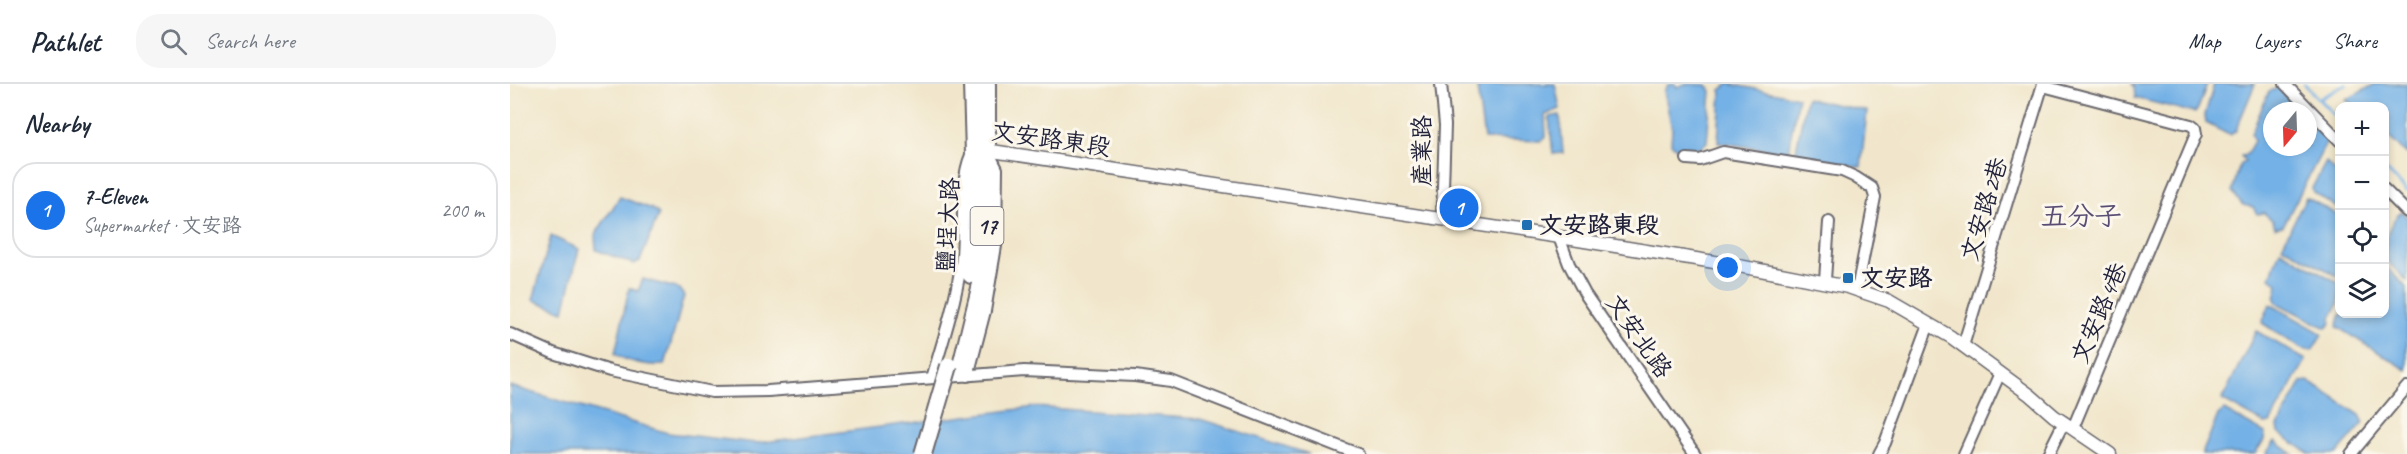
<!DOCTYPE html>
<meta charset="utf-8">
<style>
body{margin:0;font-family:Caveat,"LXGW WenKai TC",sans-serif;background:#f6f6f7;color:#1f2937}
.controls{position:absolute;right:18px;top:18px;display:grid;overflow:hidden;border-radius:12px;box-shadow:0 3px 9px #0003}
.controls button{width:54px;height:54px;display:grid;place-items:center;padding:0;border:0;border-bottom:2px solid #e0e1e3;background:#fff;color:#1f2937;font:30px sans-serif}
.compass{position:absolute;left:1753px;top:18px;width:54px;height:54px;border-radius:50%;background:#fff;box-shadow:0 3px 9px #0003;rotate:199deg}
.you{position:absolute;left:1218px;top:184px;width:21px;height:21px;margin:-15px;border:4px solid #fff;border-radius:50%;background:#1a73e8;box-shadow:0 0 0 9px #1a73e833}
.badge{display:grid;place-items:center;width:39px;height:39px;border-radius:50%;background:#1a73e8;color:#fff;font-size:20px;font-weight:700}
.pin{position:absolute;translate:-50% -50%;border:3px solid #fff;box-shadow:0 2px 6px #0006}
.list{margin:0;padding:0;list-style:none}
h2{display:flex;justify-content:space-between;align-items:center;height:78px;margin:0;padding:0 24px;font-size:26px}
h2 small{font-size:20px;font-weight:400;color:#747a83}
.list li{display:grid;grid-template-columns:39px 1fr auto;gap:18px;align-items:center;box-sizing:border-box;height:96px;margin:0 12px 12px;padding:0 12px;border:2px solid #e0e1e3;border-radius:24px}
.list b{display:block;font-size:22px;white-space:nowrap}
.list p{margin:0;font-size:20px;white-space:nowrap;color:#747a83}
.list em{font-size:20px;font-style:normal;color:#747a83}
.icon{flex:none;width:33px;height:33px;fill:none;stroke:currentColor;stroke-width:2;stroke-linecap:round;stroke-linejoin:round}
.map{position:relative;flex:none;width:1897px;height:370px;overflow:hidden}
header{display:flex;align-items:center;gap:36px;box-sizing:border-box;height:84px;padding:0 30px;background:#fff;border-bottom:2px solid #e0e1e3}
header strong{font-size:28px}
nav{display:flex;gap:33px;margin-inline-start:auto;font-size:21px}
.search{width:420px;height:54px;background:#f6f6f7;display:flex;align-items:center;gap:15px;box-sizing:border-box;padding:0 21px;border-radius:24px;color:#747a83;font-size:22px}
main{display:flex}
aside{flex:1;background:#fff}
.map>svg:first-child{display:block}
.water{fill:#73b1e6;stroke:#4a6a90;stroke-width:1.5}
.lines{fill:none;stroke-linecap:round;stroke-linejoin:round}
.stream{stroke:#73b1e6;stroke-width:3}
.minor-casing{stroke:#6a676d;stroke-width:14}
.tertiary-casing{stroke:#6a676d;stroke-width:15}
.primary-casing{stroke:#6a676d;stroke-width:20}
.minor{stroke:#fff;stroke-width:10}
.tertiary{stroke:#fff;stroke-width:12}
.primary{stroke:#fff;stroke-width:16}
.primary-bridge-casing{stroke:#6a676d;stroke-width:20;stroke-linecap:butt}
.primary-bridge{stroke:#fff;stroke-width:16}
.poi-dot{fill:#1f6fb2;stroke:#fbf7ec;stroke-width:2}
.labels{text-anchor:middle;stroke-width:6;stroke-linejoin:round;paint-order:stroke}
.shield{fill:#fbf7ec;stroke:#636270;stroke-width:1.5}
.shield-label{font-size:22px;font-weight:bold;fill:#22223b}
.street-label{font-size:24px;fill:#22223b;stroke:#fbf7ec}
.poi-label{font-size:24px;font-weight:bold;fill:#22223b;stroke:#fbf7ec;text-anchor:start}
.quarter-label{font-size:27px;fill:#5b4e74;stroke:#fbf7ec}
</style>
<header>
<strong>Pathlet</strong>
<div class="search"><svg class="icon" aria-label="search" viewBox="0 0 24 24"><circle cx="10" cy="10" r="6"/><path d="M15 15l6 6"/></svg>Search here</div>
<nav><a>Map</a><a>Layers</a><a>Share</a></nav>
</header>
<main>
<aside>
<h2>Nearby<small></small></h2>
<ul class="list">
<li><span class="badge">1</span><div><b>7-Eleven</b><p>Supermarket · 文安路</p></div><em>200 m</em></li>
</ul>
</aside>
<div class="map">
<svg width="1897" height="370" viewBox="0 0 1897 370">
<rect width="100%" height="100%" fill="#fbf7ec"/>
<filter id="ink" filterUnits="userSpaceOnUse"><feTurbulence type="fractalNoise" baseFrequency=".0167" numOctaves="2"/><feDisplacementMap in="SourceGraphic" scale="12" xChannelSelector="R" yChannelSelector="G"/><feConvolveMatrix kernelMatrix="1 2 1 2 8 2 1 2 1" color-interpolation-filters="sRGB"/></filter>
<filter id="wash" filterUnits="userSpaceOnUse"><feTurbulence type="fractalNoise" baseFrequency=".008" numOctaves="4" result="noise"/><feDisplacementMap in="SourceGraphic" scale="24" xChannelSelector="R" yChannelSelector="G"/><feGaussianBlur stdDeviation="1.35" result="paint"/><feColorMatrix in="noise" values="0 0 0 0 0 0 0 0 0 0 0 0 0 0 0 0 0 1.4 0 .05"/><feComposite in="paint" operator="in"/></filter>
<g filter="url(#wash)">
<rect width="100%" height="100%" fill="#f1e6cb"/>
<path class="water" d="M 971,0 L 1045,0 L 1050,25 L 1035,31 L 1036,53 L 1031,57 L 974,55 L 967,4 L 971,3 Z
M 1165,0 L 1167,3 L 1175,0 L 1197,1 L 1201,7 L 1197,58 L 1189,65 L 1166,64 L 1161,59 L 1162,45 L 1154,7 L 1158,1 Z
M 1219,0 L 1288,13 L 1278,69 L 1208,58 L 1211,6 Z
M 1622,0 L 1697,0 L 1688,25 L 1685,29 L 1625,14 L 1624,2 Z
M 1704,0 L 1745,0 L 1725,48 L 1719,51 L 1696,39 L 1695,31 Z
M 1865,0 L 1897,0 L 1897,70 L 1875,50 L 1874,22 L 1844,22 L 1836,16 Z
M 1772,3 L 1796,27 L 1762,27 L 1762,63 L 1798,63 L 1798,29 L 1820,52 L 1773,142 L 1765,143 L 1763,137 L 1754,129 L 1747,130 L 1743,123 L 1733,121 L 1722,108 L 1730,80 L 1735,78 L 1731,72 L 1736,71 L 1744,57 L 1741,50 L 1759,7 Z
M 1296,14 L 1357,27 L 1351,83 L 1285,72 Z
M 1050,31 L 1053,69 L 1043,70 L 1039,33 Z
M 1816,78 L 1829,90 L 1829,125 L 1803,108 L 1802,104 Z
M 110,113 L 142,125 L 149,130 L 130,177 L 124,180 L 86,166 L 85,151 Z
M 1796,113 L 1829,132 L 1829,193 L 1772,162 Z
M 1892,127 L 1897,133 L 1897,197 L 1875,175 C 1875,158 1877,139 1892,127 Z
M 41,152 L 69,165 L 54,227 L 23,216 Z
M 1770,166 L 1829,199 L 1829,219 L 1821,234 L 1821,239 L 1816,244 L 1767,219 L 1765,215 L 1768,200 L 1760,194 Z
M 1875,182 L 1897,203 L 1897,286 L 1827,243 L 1831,230 L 1874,230 Z
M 133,195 L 169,205 L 174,212 L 155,281 C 140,282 118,279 105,270 L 119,204 L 128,207 Z
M 1760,220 L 1808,247 L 1812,251 L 1802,267 L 1792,265 L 1752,239 Z
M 1746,247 L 1796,276 L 1760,339 L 1755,340 L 1712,316 Z
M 1798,297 L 1850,331 L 1854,339 L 1827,370 L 1800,370 L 1769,349 L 1768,342 L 1792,298 Z
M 0,302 L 158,349 L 246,359 L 525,323 L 690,335 L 799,370 L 0,370 Z
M 1714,326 L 1755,349 L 1754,356 L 1745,370 L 1692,370 L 1708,331 Z
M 1765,357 L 1783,370 L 1756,370 Z"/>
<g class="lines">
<path class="stream" d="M 1794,0 L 1830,37
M 1809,15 L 1836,0
M 1874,84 L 1897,107"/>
</g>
</g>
<g filter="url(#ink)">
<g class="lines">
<defs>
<path id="minor" d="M 931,0 L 935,41 L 932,135
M 1775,0 L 1830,57
M 1533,2 L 1681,41 L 1685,44 L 1686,50 L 1563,344
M 1177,75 L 1190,76 L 1213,68 L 1332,87 L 1345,93 L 1362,104 L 1365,113 L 1347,206
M 1874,105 L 1897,128
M 1049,153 L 1059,180 L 1075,210 L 1185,370
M 1315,196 L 1319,138
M 0,250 L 43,269 L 100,287 L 202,308 L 258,307 L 514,287 L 625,292 L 661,297 L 848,370
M 1453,262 L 1533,0
M 458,292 L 475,227 L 486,162 L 487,85 L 479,69
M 422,294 C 433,257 445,220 451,181 C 456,147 448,100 461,71
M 1369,370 L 1375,359 L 1419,240
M 1454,370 L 1490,289
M 1538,370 L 1554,338
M 1841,370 L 1897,303"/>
<path id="tertiary" d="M 469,65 L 1056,154 L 1229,182 L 1338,203 L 1379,217 L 1441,253 L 1520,311 L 1544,332 L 1600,370"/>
<path id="primary" d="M 461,191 L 466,140 L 462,0
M 451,282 L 471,200 L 477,159 L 477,0"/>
</defs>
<use href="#minor" class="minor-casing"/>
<use href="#tertiary" class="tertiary-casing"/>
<use href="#primary" class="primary-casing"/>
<use href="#minor" class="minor"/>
<use href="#tertiary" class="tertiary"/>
<use href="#primary" class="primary"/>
<defs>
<path id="primary-bridge" d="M 413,370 L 439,282"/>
</defs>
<use href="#primary-bridge" class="primary-bridge-casing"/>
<use href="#primary-bridge" class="primary-bridge"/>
</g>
</g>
<g class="poi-dot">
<rect x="1011" y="135" width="12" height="12" rx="3"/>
<rect x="1332" y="188" width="12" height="12" rx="3"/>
</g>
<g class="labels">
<rect class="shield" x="460.5" y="123" width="33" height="38" rx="4.5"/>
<g class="shield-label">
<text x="477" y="150">17</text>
</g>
<g class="street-label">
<text transform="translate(541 55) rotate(8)" y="8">文安路東段</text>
<text transform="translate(912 67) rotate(-90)" y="8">產業路</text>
<text transform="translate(1474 125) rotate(-73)" y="8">文安路2巷</text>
<text transform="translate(438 141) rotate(-87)" y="8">鹽埕大路</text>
<text transform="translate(1589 229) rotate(-67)" y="8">文安路4巷</text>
<text transform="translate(1129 252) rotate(55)" y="8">文安北路</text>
</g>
<g class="poi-label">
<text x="1029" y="149">文安路東段</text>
<text x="1350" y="202">文安路</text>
</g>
<g class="quarter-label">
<text x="1571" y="141">五分子</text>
</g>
</g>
</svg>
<div class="controls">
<button>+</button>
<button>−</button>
<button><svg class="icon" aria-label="locate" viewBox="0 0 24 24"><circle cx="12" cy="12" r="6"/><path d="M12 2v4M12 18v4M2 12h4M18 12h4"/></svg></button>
<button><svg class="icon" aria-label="layers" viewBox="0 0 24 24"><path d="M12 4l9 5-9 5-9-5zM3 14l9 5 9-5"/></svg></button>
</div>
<svg class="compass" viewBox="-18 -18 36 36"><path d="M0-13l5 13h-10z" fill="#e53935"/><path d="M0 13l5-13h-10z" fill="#747a83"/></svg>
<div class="you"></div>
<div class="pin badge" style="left:949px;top:124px">1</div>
</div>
</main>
